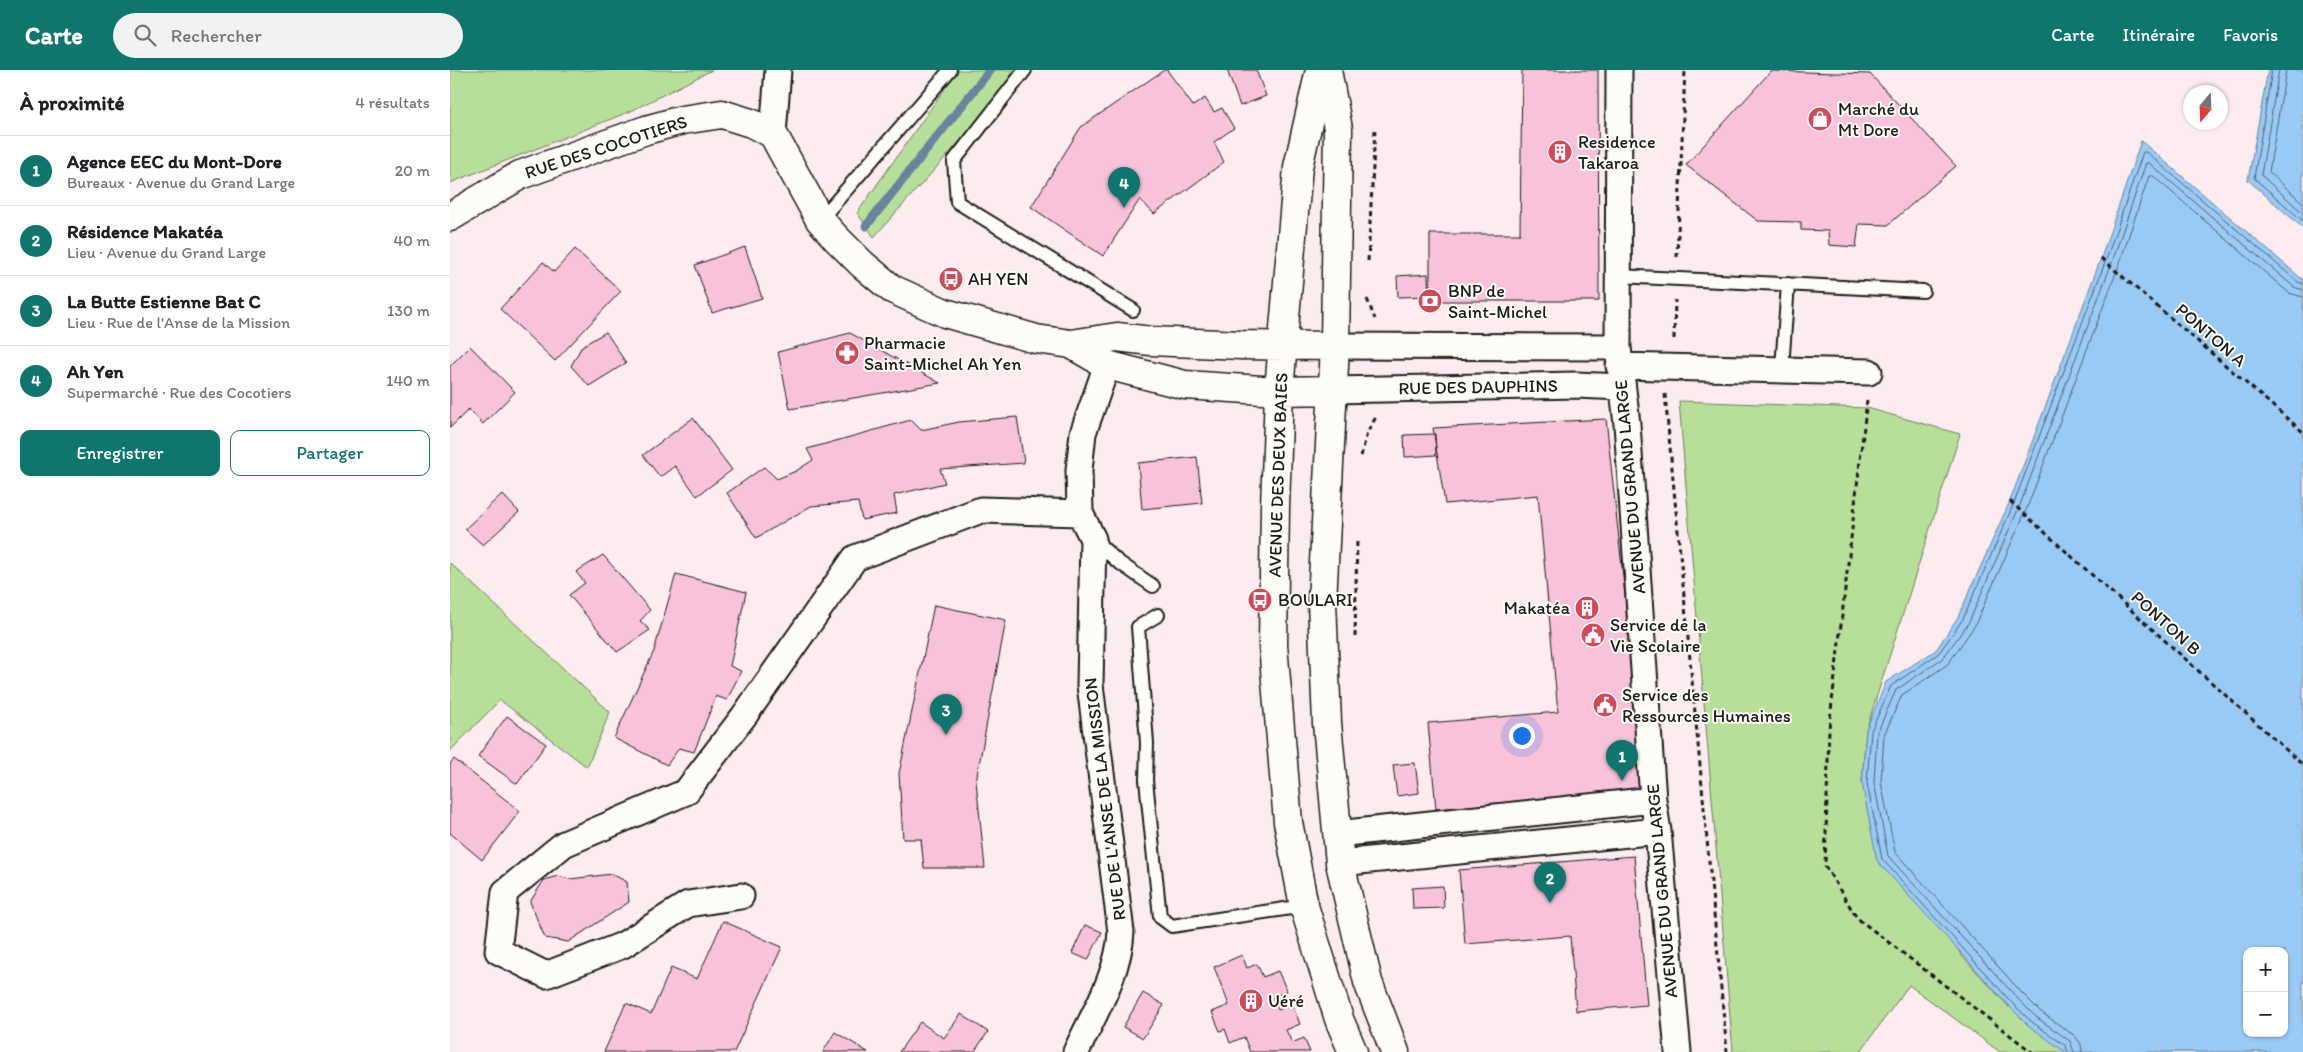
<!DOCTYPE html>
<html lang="fr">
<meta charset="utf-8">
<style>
body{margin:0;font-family:Itim,sans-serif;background:#f2f2f2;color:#202124}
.controls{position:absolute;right:15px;bottom:15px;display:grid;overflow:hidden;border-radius:10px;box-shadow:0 1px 4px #0004}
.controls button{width:45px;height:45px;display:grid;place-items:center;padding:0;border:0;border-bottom:1px solid #e0e0e0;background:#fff;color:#202124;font:25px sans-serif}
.compass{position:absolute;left:1733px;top:15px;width:45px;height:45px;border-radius:50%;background:#fff;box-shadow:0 1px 4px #0004;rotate:199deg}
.you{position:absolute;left:1071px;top:665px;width:18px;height:18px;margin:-12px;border:4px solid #fff;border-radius:50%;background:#1a73e8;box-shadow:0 0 0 8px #1a73e833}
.badge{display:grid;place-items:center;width:32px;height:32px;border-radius:50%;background:#0f766e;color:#fff;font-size:16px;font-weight:700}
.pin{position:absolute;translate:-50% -41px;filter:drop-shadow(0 1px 2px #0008)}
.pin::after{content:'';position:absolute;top:26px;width:18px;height:15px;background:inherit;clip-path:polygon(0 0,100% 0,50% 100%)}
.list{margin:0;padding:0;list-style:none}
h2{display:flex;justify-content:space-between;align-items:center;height:65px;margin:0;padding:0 20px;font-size:21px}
h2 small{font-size:16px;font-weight:400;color:#757577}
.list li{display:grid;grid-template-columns:32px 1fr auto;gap:15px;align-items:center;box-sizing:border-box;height:70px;padding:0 20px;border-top:1px solid #e0e0e0}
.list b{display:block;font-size:19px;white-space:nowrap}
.list p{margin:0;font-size:16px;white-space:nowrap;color:#757577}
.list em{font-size:16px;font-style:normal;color:#757577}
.actions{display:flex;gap:10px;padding:15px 20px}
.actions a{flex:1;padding:11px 0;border:1px solid #0f766e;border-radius:10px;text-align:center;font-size:18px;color:#0f766e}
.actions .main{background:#0f766e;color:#fff}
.icon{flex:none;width:28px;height:28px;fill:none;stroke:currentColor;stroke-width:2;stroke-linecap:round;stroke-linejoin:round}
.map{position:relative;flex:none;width:1853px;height:982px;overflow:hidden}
header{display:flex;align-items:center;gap:30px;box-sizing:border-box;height:70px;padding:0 25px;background:#0f766e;color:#fff}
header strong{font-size:24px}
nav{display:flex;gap:28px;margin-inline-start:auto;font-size:18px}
.search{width:350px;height:45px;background:#f2f2f2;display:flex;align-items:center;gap:12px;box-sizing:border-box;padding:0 18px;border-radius:28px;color:#757577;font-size:19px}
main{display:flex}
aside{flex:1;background:#fff}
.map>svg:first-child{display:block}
.green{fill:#b8df9a;stroke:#6a7e5b}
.water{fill:#99caf5;stroke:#67849e;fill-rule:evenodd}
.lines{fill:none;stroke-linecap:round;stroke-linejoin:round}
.shore{stroke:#4e6273;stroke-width:1}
.stream{stroke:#67849e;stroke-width:9}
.building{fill:#f9c2db;stroke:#1c1c1c}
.lane-casing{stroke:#1c1c1c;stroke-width:16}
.street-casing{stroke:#1c1c1c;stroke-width:29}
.secondary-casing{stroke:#1c1c1c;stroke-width:31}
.path{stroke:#1c1c1c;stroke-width:3;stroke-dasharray:5 4;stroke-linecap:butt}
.lane{stroke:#fdfcf7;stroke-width:12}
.street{stroke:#fdfcf7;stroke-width:25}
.secondary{stroke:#fdfcf7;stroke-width:28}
.labels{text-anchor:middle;stroke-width:4;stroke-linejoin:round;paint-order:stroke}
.poi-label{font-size:18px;fill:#1c1c1c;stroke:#fdfcf7;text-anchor:start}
.street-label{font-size:18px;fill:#1c1c1c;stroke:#fdfcf7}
</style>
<header>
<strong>Carte</strong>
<div class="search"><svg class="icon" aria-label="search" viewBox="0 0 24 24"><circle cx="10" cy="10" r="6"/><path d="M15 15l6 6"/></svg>Rechercher</div>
<nav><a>Carte</a><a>Itinéraire</a><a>Favoris</a></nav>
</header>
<main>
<aside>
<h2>À proximité<small>4 résultats</small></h2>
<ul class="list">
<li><span class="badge">1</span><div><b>Agence EEC du Mont-Dore</b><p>Bureaux · Avenue du Grand Large</p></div><em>20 m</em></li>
<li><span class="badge">2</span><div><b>Résidence Makatéa</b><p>Lieu · Avenue du Grand Large</p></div><em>40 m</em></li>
<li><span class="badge">3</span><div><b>La Butte Estienne Bat C</b><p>Lieu · Rue de l'Anse de la Mission</p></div><em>130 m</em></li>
<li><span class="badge">4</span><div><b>Ah Yen</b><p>Supermarché · Rue des Cocotiers</p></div><em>140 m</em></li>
</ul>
<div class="actions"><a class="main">Enregistrer</a><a>Partager</a></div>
</aside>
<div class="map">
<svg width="1853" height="982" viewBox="0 0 1853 982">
<rect width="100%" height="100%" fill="#fcebef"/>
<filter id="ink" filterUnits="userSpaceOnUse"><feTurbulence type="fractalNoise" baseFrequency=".02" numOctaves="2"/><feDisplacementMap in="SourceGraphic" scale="10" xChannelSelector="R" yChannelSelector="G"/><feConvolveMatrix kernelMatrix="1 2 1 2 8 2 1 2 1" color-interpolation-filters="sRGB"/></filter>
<g filter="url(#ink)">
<path class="green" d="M 0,0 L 262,0 L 181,41 L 0,113 Z
M 508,0 L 574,0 L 424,167 L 407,143 Z
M 1229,331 L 1417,338 L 1510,364 L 1416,660 L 1412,712 L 1511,885 L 1559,937 L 1667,928 L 1797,963 L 1834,963 L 1853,982 L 1550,982 L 1459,915 L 1410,982 L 1283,982 Z
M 0,493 L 160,642 L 137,697 L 50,630 L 0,681 Z"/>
<path class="water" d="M 1818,0 L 1853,0 L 1853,158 L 1798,110 Z
M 1691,71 L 1853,210 L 1853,982 L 1617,982 L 1611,979 L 1579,956 L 1560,937 L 1427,791 L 1412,713 L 1416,660 L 1436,612 L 1486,580 L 1508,547 L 1560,431 L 1651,188 ZM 1797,881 L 1834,881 L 1834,963 L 1797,963 Z"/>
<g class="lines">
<path class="shore" d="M 1822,0 L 1804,108 L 1853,151
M 1829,0 L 1811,105 L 1853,143
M 1836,0 L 1819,102 L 1853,133
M 1618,982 L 1616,976 L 1582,952 L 1563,934 L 1432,789 L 1417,713 L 1421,661 L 1441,616 L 1489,583 L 1513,549 L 1564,433 L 1656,190 L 1693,82 L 1696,82 L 1848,212 L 1853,214
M 1624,982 L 1620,971 L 1586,947 L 1568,929 L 1438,786 L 1424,712 L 1427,663 L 1446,620 L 1493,588 L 1519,552 L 1570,435 L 1662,192 L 1696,93 L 1699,93 L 1844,217 L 1853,220
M 1632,982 L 1631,974 L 1625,966 L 1591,942 L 1573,924 L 1445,782 L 1431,712 L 1434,665 L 1452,625 L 1498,594 L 1525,555 L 1577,438 L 1669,195 L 1699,106 L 1703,106 L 1839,223 L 1853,227"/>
<path class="stream" d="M 416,156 L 540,0"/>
</g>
<path class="building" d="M 714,0 L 717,0 L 743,36 L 755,28 L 764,42 L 772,38 L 784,58 L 764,72 L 774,92 L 704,144 L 690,129 L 653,186 L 581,137 L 631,57 Z
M 777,0 L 806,0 L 816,26 L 790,36 Z
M 1072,0 L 1148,0 L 1149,231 L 980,231 L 980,164 L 1070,164 Z
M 1321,1 L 1420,4 L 1506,96 L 1438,155 L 1409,154 L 1406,177 L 1379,175 L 1378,161 L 1351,160 L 1351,152 L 1308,151 L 1236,95 Z
M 295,177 L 312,228 L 262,243 L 245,195 Z
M 125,179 L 171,221 L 105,291 L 50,239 L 93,192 L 104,202 Z
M 978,204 L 979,226 L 948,227 L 947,206 Z
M 156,262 L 176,293 L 139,316 L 121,296 L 132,276 Z
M 400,263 L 490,313 L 340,339 L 328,282 Z
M 20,276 L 65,322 L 33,354 L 19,339 L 0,358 L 0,296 Z
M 567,347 L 574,393 L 490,399 L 495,413 L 444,425 L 447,443 L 412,450 L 408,432 L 361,436 L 306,468 L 277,423 L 314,397 L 327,409 L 346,401 L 363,390 L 357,379 L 461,350 L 471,360 L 509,352 Z
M 243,348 L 282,400 L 247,426 L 225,396 L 210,407 L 193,385 Z
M 1156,349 L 1196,720 L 986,739 L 978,653 L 1108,642 L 1088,425 L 995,434 L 983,358 Z
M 985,364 L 986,385 L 955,387 L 954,365 Z
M 747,387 L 752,433 L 692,439 L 688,393 Z
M 52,424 L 69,442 L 33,475 L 15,459 Z
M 153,485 L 200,540 L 190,551 L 200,560 L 167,582 L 119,525 L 135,513 L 126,502 Z
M 226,504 L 296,522 L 280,596 L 291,601 L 277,630 L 266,626 L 244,682 L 229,678 L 217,695 L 164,668 L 204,581 Z
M 484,535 L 556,550 L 526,711 L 535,798 L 474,798 L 471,769 L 453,769 L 449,704 Z
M 57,646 L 96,674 L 67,714 L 28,686 Z
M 4,689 L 70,741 L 32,790 L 0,763 L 0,694 Z
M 965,693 L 969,723 L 947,726 L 943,695 Z
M 1184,786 L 1197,935 L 1126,941 L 1120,866 L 1015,874 L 1009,800 Z
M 162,804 L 177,812 L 179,832 L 118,872 L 95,868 L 80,832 L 94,810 L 108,806 L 120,809 Z
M 993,816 L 994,838 L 963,839 L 962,818 Z
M 273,851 L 332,877 L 284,982 L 154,982 L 176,933 L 201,944 L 221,898 L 247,909 Z
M 635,855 L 652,862 L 638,890 L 622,883 Z
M 792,885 L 797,898 L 807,894 L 813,907 L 828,901 L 837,921 L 823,927 L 828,940 L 842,934 L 850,954 L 836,960 L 842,973 L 854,968 L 860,982 L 800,982 L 794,967 L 780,973 L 775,959 L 770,961 L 762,942 L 779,935 L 764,897 Z
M 693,923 L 714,935 L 693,968 L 673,957 Z
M 511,944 L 538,962 L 524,982 L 449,982 L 470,952 L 494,968 Z
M 385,962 L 418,982 L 373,982 Z"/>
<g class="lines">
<defs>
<path id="lane" d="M 575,0 L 504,91 L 507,132 L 683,240
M 370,150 L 500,0
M 1168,206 L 1473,221
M 1332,298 L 1338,214
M 643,469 L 667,491 L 703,516
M 708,545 L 688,557 L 697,673 L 696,710 L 710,847 L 722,856 L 854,836"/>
<path id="street" d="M 1169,0 L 1168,277 L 1177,354 L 1203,730 L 1208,761 L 1228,982
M 323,64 L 328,0
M 885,276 L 1168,277
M 1169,296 L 1419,302
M 883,320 L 1126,315 L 1172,317
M 887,764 L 1203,730
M 890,793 L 1208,761
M 291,826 L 238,834 L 173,875 L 96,905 L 48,881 L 55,822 L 114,774 L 236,722 L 294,646 L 405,488 L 531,440 L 630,443
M 626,982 C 643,945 669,904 671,862 L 640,615 L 643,469 L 630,443 L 629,400 L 633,363 L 657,295"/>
<path id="secondary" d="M 870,0 L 848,97 L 835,247 L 829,321 L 825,437 L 823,575 L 838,752 L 854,836 L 889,949 L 903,982
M 877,0 L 888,59 L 885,276 L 872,532 L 877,653 L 890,793 L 918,912 L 945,982
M 0,147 L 70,105 L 196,60 L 232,50 L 272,44 L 301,53 L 323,64 L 370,150 L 386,168 L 412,194 L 442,219 L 495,243 L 586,269 L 621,274 L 657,295 L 735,315 L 829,321 L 883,320
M 621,274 L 667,267 L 701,271 L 791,275 L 885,276"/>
</defs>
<use href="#lane" class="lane-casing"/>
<use href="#street" class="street-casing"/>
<use href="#secondary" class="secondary-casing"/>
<path class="path" d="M 1227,187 L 1235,0
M 1651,188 L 1853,362
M 918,191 L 925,59
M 917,229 L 925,249
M 1224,269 L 1225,230
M 1215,324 L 1277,982
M 1417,330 L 1379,658 L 1375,796 L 1407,848 L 1582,982
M 911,386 L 917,363 L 926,347
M 1560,431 L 1853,695
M 905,567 L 907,469"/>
<use href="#lane" class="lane"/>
<use href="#street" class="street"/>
<use href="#secondary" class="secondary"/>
</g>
</g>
<defs>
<symbol id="shop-disc" viewBox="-11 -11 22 22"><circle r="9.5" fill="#d1495b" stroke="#fdfcf7"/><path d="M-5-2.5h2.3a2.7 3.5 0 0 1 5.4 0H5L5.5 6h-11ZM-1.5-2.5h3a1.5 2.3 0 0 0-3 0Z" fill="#fff"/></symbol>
<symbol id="building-disc" viewBox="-11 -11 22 22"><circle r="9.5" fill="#d1495b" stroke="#fdfcf7"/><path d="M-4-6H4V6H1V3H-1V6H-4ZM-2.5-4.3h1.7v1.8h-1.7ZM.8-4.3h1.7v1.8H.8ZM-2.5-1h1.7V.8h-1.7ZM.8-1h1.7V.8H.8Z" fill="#fff"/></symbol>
<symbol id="bus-disc" viewBox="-11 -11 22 22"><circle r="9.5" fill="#d1495b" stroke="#fdfcf7"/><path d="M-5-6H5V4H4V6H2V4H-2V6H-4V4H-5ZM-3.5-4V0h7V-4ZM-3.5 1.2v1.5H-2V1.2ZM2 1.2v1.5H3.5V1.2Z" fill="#fff"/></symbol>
<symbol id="bank-disc" viewBox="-11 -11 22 22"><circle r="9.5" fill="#d1495b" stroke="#fdfcf7"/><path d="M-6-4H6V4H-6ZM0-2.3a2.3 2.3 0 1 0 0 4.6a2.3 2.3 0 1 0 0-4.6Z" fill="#fff"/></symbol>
<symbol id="pharmacy-disc" viewBox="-11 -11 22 22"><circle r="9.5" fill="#d1495b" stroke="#fdfcf7"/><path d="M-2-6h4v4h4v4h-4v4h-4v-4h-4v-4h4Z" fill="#fff"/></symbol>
<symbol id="civic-disc" viewBox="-11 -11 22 22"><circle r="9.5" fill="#d1495b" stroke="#fdfcf7"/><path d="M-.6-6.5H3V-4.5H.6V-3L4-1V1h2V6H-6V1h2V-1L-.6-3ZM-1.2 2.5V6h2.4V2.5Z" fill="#fff"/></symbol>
</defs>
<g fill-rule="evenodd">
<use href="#shop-disc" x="1356" y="35" width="28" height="28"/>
<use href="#building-disc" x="1096" y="68" width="28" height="28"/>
<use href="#bus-disc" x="487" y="195" width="28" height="28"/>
<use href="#bank-disc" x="966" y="217" width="28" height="28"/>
<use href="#pharmacy-disc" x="383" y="269" width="28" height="28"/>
<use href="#bus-disc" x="796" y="516" width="28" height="28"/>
<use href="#building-disc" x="1123" y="524" width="28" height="28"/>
<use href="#civic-disc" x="1129" y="551" width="28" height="28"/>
<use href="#civic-disc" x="1141" y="621" width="28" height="28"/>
<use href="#building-disc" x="787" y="917" width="28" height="28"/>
</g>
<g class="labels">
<g class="poi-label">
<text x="1388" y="45">Marché du<tspan x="1388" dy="21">Mt Dore</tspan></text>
<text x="1128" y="78">Residence<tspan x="1128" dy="21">Takaroa</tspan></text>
<text x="518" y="215">AH YEN</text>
<text x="998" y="227">BNP de<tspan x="998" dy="21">Saint-Michel</tspan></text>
<text x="414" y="279">Pharmacie<tspan x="414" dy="21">Saint-Michel Ah Yen</tspan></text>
<text x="828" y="536">BOULARI</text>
<text x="1120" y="544" text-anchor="end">Makatéa</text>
<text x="1160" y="561">Service de la<tspan x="1160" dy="21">Vie Scolaire</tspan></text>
<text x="1172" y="631">Service des<tspan x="1172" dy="21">Ressources Humaines</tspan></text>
<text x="818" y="937">Uéré</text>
</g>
<g class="street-label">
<text transform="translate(156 77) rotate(-18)" y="6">RUE DES COCOTIERS</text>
<text transform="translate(1761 265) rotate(41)" y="6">PONTON A</text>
<text transform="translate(1028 317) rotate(-1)" y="6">RUE DES DAUPHINS</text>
<text transform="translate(828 405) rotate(-88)" y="6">AVENUE DES DEUX BAIES</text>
<text transform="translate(1180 417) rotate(-95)" y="6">AVENUE DU GRAND LARGE</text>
<text transform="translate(1716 553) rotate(42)" y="6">PONTON B</text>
<text transform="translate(655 729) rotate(-97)" y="6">RUE DE L'ANSE DE LA MISSION</text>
<text transform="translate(1212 821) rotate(-95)" y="6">AVENUE DU GRAND LARGE</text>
</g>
</g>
</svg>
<div class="controls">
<button>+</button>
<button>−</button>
</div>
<svg class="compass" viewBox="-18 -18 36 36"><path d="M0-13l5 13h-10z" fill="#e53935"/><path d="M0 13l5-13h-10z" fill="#757577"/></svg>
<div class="you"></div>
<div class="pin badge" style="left:1172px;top:711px">1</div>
<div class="pin badge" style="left:1100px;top:833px">2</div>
<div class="pin badge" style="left:496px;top:665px">3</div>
<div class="pin badge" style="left:674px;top:138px">4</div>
</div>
</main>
